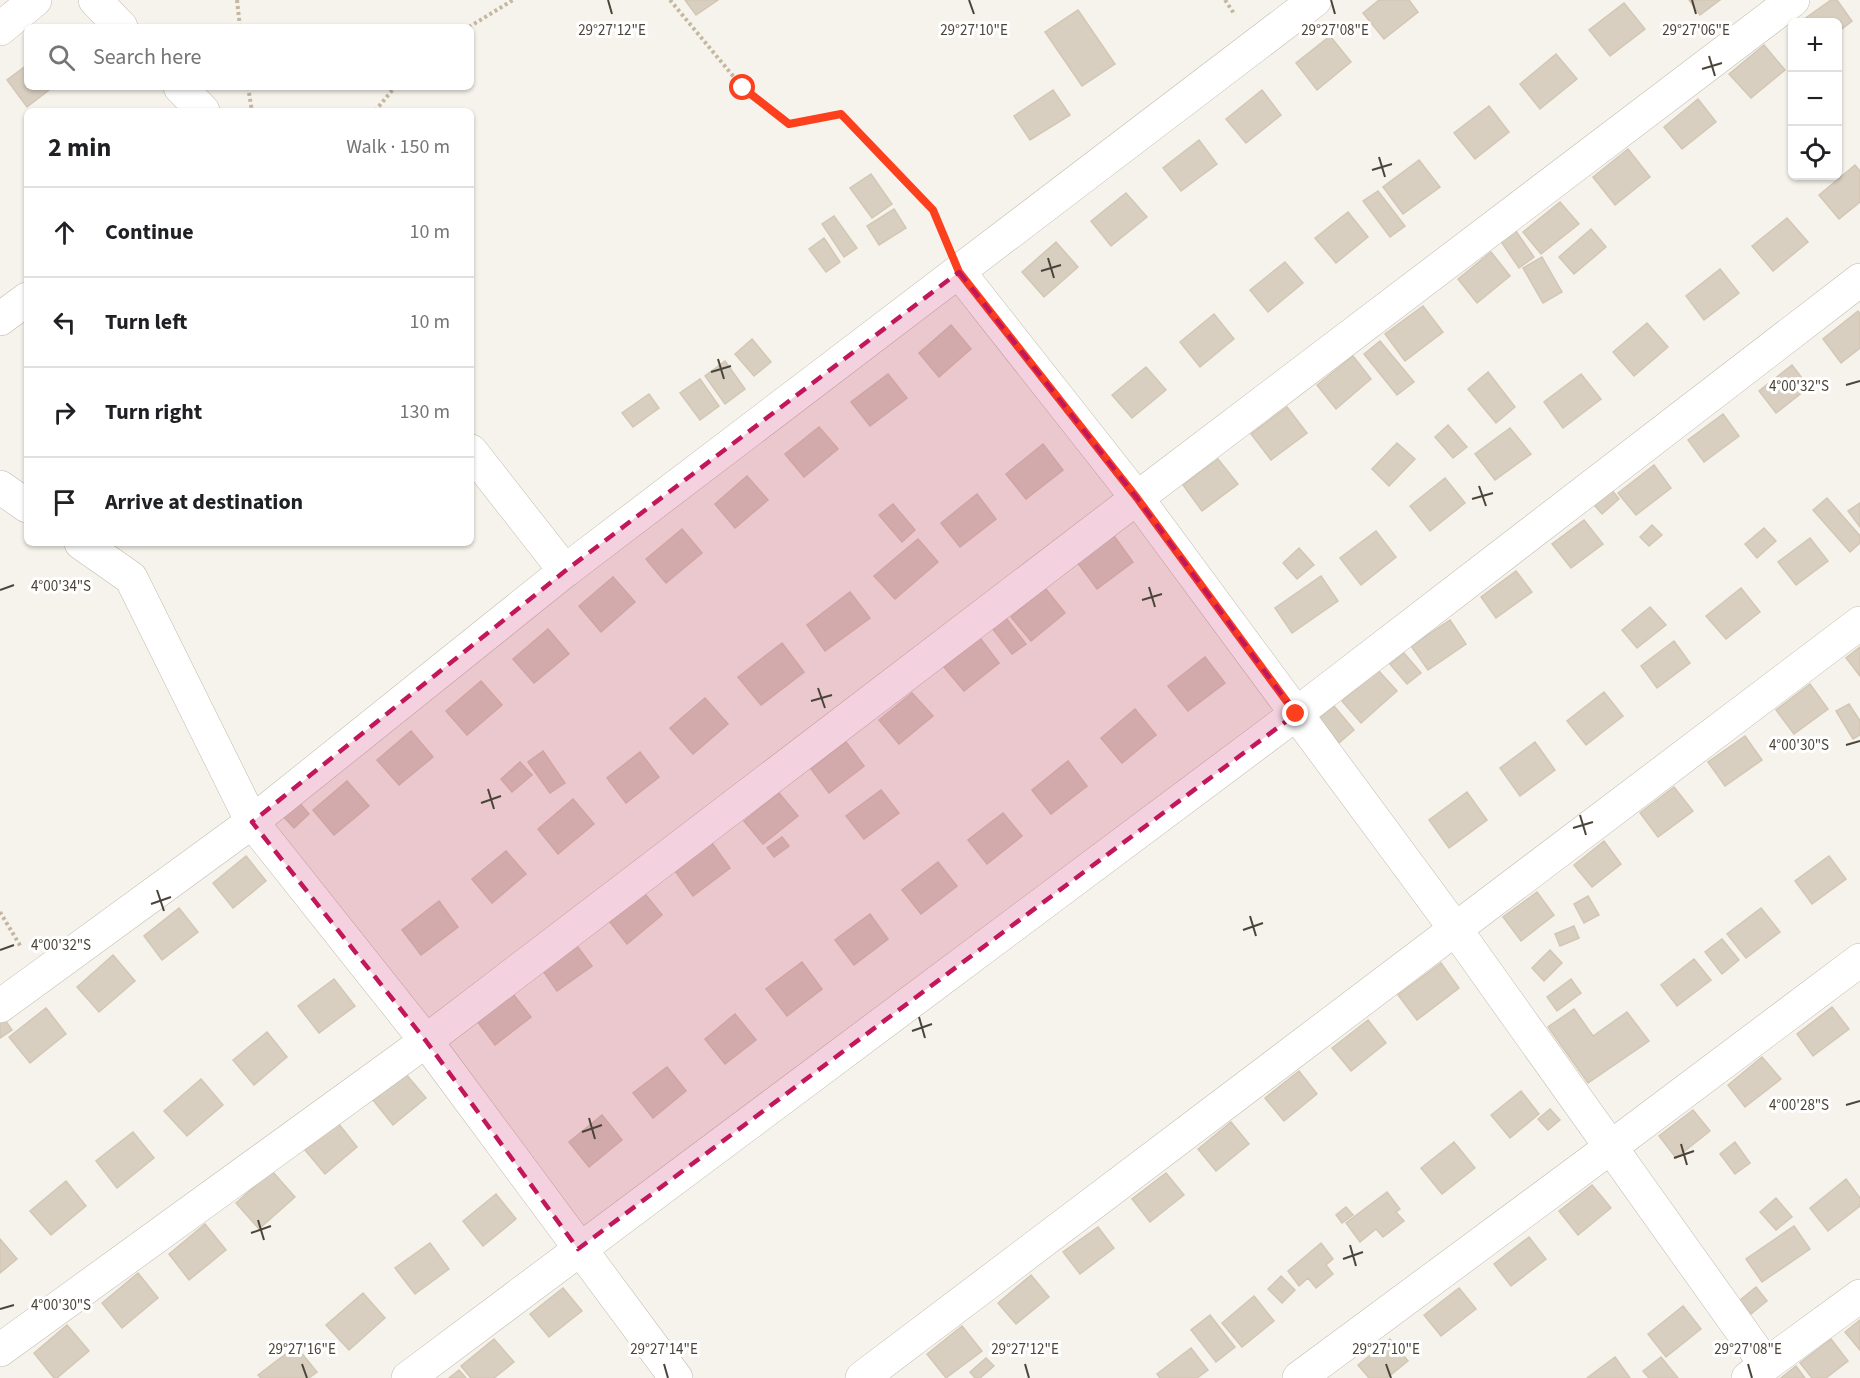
<!DOCTYPE html>
<meta charset="utf-8">
<style>
body{margin:0;font-family:"Source Sans 3",sans-serif;background:#f6f6f6;color:#202124}
.controls{position:absolute;right:18px;top:18px;display:grid;overflow:hidden;border-radius:9px;box-shadow:0 2px 4px #0004}
.controls button{width:54px;height:54px;display:grid;place-items:center;padding:0;border:0;border-bottom:2px solid #e0e0e0;background:#fff;color:#202124;font:30px sans-serif}
.stop{position:absolute;width:18px;height:18px;margin:-14px;border:4px solid #fc3f1d;border-radius:50%;background:#fff}
.stop.end{background:#fc3f1d;border-color:#fff;box-shadow:0 2px 6px #0008}
.list{margin:0;padding:0;list-style:none}
h2{display:flex;justify-content:space-between;align-items:center;height:78px;margin:0;padding:0 24px;font-size:26px}
h2 small{font-size:20px;font-weight:400;color:#757577}
.list li{display:grid;grid-template-columns:39px 1fr auto;gap:18px;align-items:center;box-sizing:border-box;height:90px;padding:0 24px;border-top:2px solid #e0e0e0}
.list b{display:block;font-size:22px;white-space:nowrap}
.list em{font-size:20px;font-style:normal;color:#757577}
.icon{flex:none;width:33px;height:33px;fill:none;stroke:currentColor;stroke-width:2;stroke-linecap:round;stroke-linejoin:round}
.map{position:relative;flex:none;width:1860px;height:1378px;overflow:hidden}
.search{position:absolute;background:#fff;box-shadow:0 2px 4px #0004;left:24px;top:24px;width:450px;height:66px;display:flex;align-items:center;gap:15px;box-sizing:border-box;padding:0 21px;border-radius:9px;color:#757577;font-size:22px}
.panel{position:absolute;background:#fff;box-shadow:0 2px 4px #0004;left:24px;top:108px;width:450px;height:438px;border-radius:9px}
.map>svg:first-child{display:block}
.building{fill:#d8cfc1;stroke:#d3c7b4;stroke-width:1.5}
.lines{fill:none;stroke-linecap:round;stroke-linejoin:round}
.minor-casing{stroke:#c2bbae;stroke-width:34}
.path{stroke:#c4b79f;stroke-width:4;stroke-dasharray:3 3;stroke-linecap:butt}
.minor{stroke:#fff;stroke-width:33}
.route{stroke:#fc3f1d;stroke-width:8}
.marked{fill:#c2185b;fill-opacity:0.2;stroke:#c2185b;stroke-width:4.5;stroke-dasharray:12 8;stroke-linejoin:round}
.ticks{fill:none;stroke:#4b4439;stroke-width:2}
.ticks-label{font-size:15px;text-anchor:middle;fill:#4b4439;stroke:#fff;stroke-width:6;stroke-linejoin:round;paint-order:stroke}
</style>
<div class="map">
<svg width="1860" height="1378" viewBox="0 0 1860 1378">
<rect width="100%" height="100%" fill="#f6f3ec"/>
<path class="building" d="M 685,0 L 718,0 L 696,15 Z
M 1379,0 L 1409,0 L 1418,12 L 1384,39 L 1363,13 Z
M 1689,0 L 1720,0 L 1700,15 Z
M 1831,0 L 1837,0 L 1852,21 L 1838,32 L 1838,22 L 1800,22 Z
M 1624,3 L 1645,29 L 1610,56 L 1589,30 Z
M 1078,10 L 1115,64 L 1082,86 L 1045,32 Z
M 1330,36 L 1351,62 L 1317,90 L 1296,63 Z
M 1764,45 L 1785,70 L 1751,98 L 1729,74 Z
M 1556,54 L 1577,79 L 1540,109 L 1520,84 Z
M 27,65 L 27,87 L 53,87 L 27,107 L 7,80 Z
M 1053,90 L 1070,115 L 1030,140 L 1014,116 Z
M 1262,90 L 1281,115 L 1246,143 L 1226,119 Z
M 1698,99 L 1716,122 L 1682,149 L 1664,127 Z
M 1489,106 L 1509,132 L 1475,159 L 1454,133 Z
M 1199,140 L 1217,164 L 1181,191 L 1163,168 Z
M 1628,149 L 1650,177 L 1615,205 L 1593,177 Z
M 1419,160 L 1440,187 L 1403,214 L 1383,187 Z
M 1855,165 L 1860,171 L 1860,202 L 1839,219 L 1819,195 Z
M 871,174 L 892,204 L 872,218 L 850,188 Z
M 1378,191 L 1405,226 L 1390,237 L 1363,201 Z
M 1126,193 L 1147,217 L 1111,246 L 1091,221 Z
M 1560,202 L 1579,224 L 1541,254 L 1523,232 Z
M 894,209 L 906,228 L 879,245 L 867,226 Z
M 1348,212 L 1368,237 L 1336,263 L 1315,238 Z
M 834,216 L 857,248 L 844,257 L 822,224 Z
M 1787,218 L 1808,242 L 1773,271 L 1752,246 Z
M 1513,227 L 1534,257 L 1519,268 L 1498,237 Z
M 1591,229 L 1606,247 L 1574,274 L 1559,257 Z
M 824,238 L 840,262 L 826,272 L 809,249 Z
M 1056,242 L 1078,267 L 1044,297 L 1022,272 Z
M 1491,252 L 1510,276 L 1477,303 L 1458,279 Z
M 1542,257 L 1562,292 L 1543,303 L 1523,268 Z
M 1285,262 L 1303,283 L 1268,312 L 1250,290 Z
M 1720,269 L 1739,293 L 1704,320 L 1686,296 Z
M 1423,306 L 1443,332 L 1405,361 L 1385,334 Z
M 1858,311 L 1860,314 L 1860,348 L 1841,363 L 1823,339 Z
M 1214,314 L 1234,339 L 1200,367 L 1180,342 Z
M 1647,323 L 1668,347 L 1634,376 L 1613,352 Z
M 951,325 L 971,349 L 939,377 L 919,353 Z
M 752,339 L 771,362 L 754,376 L 735,354 Z
M 1380,341 L 1414,382 L 1397,395 L 1364,354 Z
M 1353,356 L 1371,379 L 1336,409 L 1317,385 Z
M 725,361 L 745,389 L 725,404 L 705,376 Z
M 1792,365 L 1809,387 L 1776,413 L 1759,391 Z
M 1146,367 L 1166,390 L 1132,418 L 1112,395 Z
M 1488,372 L 1515,407 L 1496,423 L 1468,389 Z
M 888,374 L 907,398 L 870,426 L 851,402 Z
M 1581,374 L 1601,399 L 1563,428 L 1544,402 Z
M 700,379 L 719,406 L 700,420 L 680,393 Z
M 649,394 L 659,408 L 633,427 L 622,413 Z
M 1287,407 L 1307,433 L 1271,460 L 1251,434 Z
M 1723,414 L 1739,436 L 1704,462 L 1688,440 Z
M 1448,425 L 1467,447 L 1453,458 L 1435,437 Z
M 819,427 L 838,449 L 804,477 L 785,454 Z
M 1510,428 L 1531,454 L 1495,480 L 1475,454 Z
M 1397,443 L 1415,459 L 1389,486 L 1372,469 Z
M 1043,444 L 1063,470 L 1026,499 L 1006,474 Z
M 1218,459 L 1238,484 L 1202,511 L 1183,485 Z
M 1654,465 L 1671,488 L 1636,515 L 1618,493 Z
M 747,476 L 768,500 L 735,528 L 715,504 Z
M 1445,478 L 1465,503 L 1430,531 L 1410,506 Z
M 1607,484 L 1619,499 L 1602,514 L 1589,499 Z
M 977,494 L 996,519 L 960,547 L 941,523 Z
M 1827,498 L 1860,536 L 1860,543 L 1850,552 L 1813,510 Z
M 1860,503 L 1860,527 L 1848,511 Z
M 893,504 L 915,530 L 902,542 L 879,515 Z
M 1584,520 L 1603,544 L 1571,568 L 1552,544 Z
M 1652,525 L 1662,535 L 1649,546 L 1640,537 Z
M 1764,528 L 1776,541 L 1757,558 L 1745,544 Z
M 682,529 L 702,553 L 666,583 L 646,559 Z
M 1376,531 L 1396,557 L 1361,585 L 1340,558 Z
M 1114,536 L 1133,562 L 1097,589 L 1077,562 Z
M 1810,538 L 1828,561 L 1796,585 L 1778,562 Z
M 918,539 L 938,562 L 895,599 L 874,576 Z
M 1299,548 L 1314,565 L 1297,579 L 1283,563 Z
M 1516,571 L 1532,592 L 1496,618 L 1481,597 Z
M 1321,576 L 1338,601 L 1292,633 L 1275,608 Z
M 613,577 L 635,602 L 601,632 L 579,606 Z
M 1045,588 L 1065,613 L 1031,641 L 1011,617 Z
M 1741,588 L 1760,612 L 1726,639 L 1706,616 Z
M 850,592 L 870,618 L 825,651 L 807,625 Z
M 1650,607 L 1666,625 L 1637,648 L 1622,630 Z
M 1003,614 L 1026,644 L 1012,654 L 989,624 Z
M 1450,620 L 1466,644 L 1428,670 L 1411,646 Z
M 548,629 L 569,654 L 534,683 L 513,659 Z
M 980,638 L 999,663 L 964,691 L 944,667 Z
M 1674,641 L 1690,663 L 1657,688 L 1641,666 Z
M 782,643 L 804,672 L 761,705 L 738,677 Z
M 1860,647 L 1860,676 L 1846,658 Z
M 1404,653 L 1421,673 L 1407,684 L 1390,664 Z
M 1205,657 L 1225,683 L 1188,711 L 1168,686 Z
M 1378,670 L 1397,691 L 1361,723 L 1342,701 Z
M 481,681 L 502,705 L 467,735 L 446,711 Z
M 1810,684 L 1828,709 L 1794,734 L 1776,710 Z
M 1604,692 L 1623,716 L 1586,745 L 1567,721 Z
M 912,693 L 933,716 L 899,744 L 879,720 Z
M 705,698 L 728,724 L 693,754 L 670,728 Z
M 1849,704 L 1860,721 L 1860,735 L 1853,739 L 1836,711 Z
M 1334,706 L 1354,730 L 1339,743 L 1319,718 Z
M 1135,709 L 1156,735 L 1122,763 L 1101,738 Z
M 411,731 L 433,757 L 399,785 L 377,760 Z
M 1745,736 L 1762,760 L 1725,786 L 1708,762 Z
M 846,742 L 864,766 L 829,793 L 811,769 Z
M 1535,742 L 1555,770 L 1520,796 L 1500,768 Z
M 543,751 L 565,783 L 550,793 L 528,762 Z
M 640,752 L 659,777 L 626,803 L 607,778 Z
M 1068,761 L 1087,786 L 1051,814 L 1032,790 Z
M 520,762 L 532,775 L 512,792 L 501,779 Z
M 347,781 L 369,806 L 334,835 L 313,810 Z
M 1674,787 L 1693,811 L 1658,837 L 1640,813 Z
M 881,790 L 899,813 L 864,839 L 846,816 Z
M 1467,792 L 1487,820 L 1449,848 L 1429,820 Z
M 779,793 L 798,816 L 763,844 L 744,821 Z
M 296,799 L 309,814 L 294,828 L 281,814 Z
M 573,799 L 594,824 L 558,854 L 538,829 Z
M 1003,813 L 1022,836 L 987,864 L 968,840 Z
M 782,837 L 789,846 L 774,857 L 767,848 Z
M 1604,841 L 1621,864 L 1592,887 L 1574,865 Z
M 712,843 L 730,868 L 693,896 L 675,871 Z
M 506,851 L 526,874 L 492,903 L 472,879 Z
M 246,856 L 266,881 L 233,908 L 213,883 Z
M 1829,856 L 1846,879 L 1812,904 L 1795,881 Z
M 938,862 L 957,886 L 921,914 L 902,890 Z
M 1537,892 L 1554,915 L 1521,941 L 1503,917 Z
M 645,894 L 662,915 L 627,944 L 610,922 Z
M 1588,896 L 1599,915 L 1584,923 L 1574,904 Z
M 439,901 L 458,927 L 421,955 L 402,930 Z
M 179,908 L 198,932 L 162,960 L 144,936 Z
M 1761,908 L 1780,932 L 1746,958 L 1727,934 Z
M 870,914 L 888,939 L 854,965 L 835,940 Z
M 1574,926 L 1579,938 L 1560,946 L 1555,934 Z
M 1722,939 L 1739,960 L 1722,974 L 1705,952 Z
M 577,946 L 592,966 L 557,991 L 543,971 Z
M 1550,950 L 1562,963 L 1544,981 L 1532,968 Z
M 113,955 L 135,981 L 99,1012 L 77,987 Z
M 1694,959 L 1711,980 L 1677,1006 L 1661,985 Z
M 802,962 L 822,989 L 787,1016 L 766,989 Z
M 1441,963 L 1459,988 L 1417,1020 L 1398,995 Z
M 334,979 L 355,1006 L 319,1033 L 298,1006 Z
M 1571,979 L 1581,993 L 1557,1011 L 1547,997 Z
M 513,994 L 531,1017 L 495,1045 L 477,1021 Z
M 1832,1007 L 1849,1029 L 1813,1056 L 1797,1034 Z
M 46,1008 L 66,1034 L 30,1063 L 9,1037 Z
M 1574,1009 L 1593,1036 L 1627,1012 L 1649,1041 L 1588,1083 L 1548,1027 Z
M 1,1014 L 12,1030 L 0,1038 L 0,1015 Z
M 735,1014 L 756,1040 L 725,1064 L 705,1039 Z
M 1368,1020 L 1386,1043 L 1351,1071 L 1332,1048 Z
M 267,1032 L 287,1057 L 254,1085 L 233,1060 Z
M 1762,1057 L 1781,1079 L 1745,1107 L 1728,1085 Z
M 667,1067 L 686,1091 L 653,1118 L 633,1093 Z
M 1299,1071 L 1317,1094 L 1284,1121 L 1265,1098 Z
M 405,1073 L 426,1098 L 393,1125 L 373,1100 Z
M 201,1079 L 223,1105 L 187,1136 L 164,1111 Z
M 1521,1091 L 1539,1114 L 1510,1138 L 1491,1115 Z
M 1550,1109 L 1560,1120 L 1548,1130 L 1538,1119 Z
M 1693,1110 L 1710,1131 L 1676,1158 L 1659,1136 Z
M 602,1115 L 622,1140 L 589,1167 L 569,1142 Z
M 1231,1122 L 1249,1144 L 1216,1171 L 1198,1149 Z
M 338,1123 L 357,1147 L 325,1174 L 305,1150 Z
M 133,1132 L 154,1158 L 117,1188 L 96,1161 Z
M 1454,1142 L 1475,1168 L 1442,1194 L 1421,1168 Z
M 1735,1142 L 1750,1163 L 1735,1174 L 1720,1154 Z
M 272,1171 L 295,1197 L 259,1229 L 236,1203 Z
M 1166,1173 L 1184,1195 L 1150,1222 L 1132,1199 Z
M 1846,1179 L 1860,1198 L 1860,1206 L 1828,1231 L 1810,1208 Z
M 66,1181 L 86,1206 L 51,1235 L 30,1211 Z
M 1592,1185 L 1611,1208 L 1578,1235 L 1559,1211 Z
M 1387,1192 L 1400,1209 L 1396,1212 L 1404,1221 L 1383,1237 L 1376,1229 L 1360,1242 L 1346,1223 Z
M 496,1194 L 516,1219 L 483,1246 L 463,1221 Z
M 1776,1198 L 1792,1217 L 1776,1230 L 1760,1212 Z
M 1346,1207 L 1353,1215 L 1342,1223 L 1336,1215 Z
M 205,1224 L 226,1250 L 189,1280 L 169,1254 Z
M 1794,1226 L 1810,1249 L 1762,1282 L 1746,1259 Z
M 1098,1227 L 1114,1248 L 1080,1274 L 1063,1252 Z
M 1529,1237 L 1546,1259 L 1511,1286 L 1494,1264 Z
M 0,1239 L 17,1259 L 0,1273 Z
M 430,1243 L 449,1269 L 415,1294 L 395,1268 Z
M 1321,1243 L 1333,1259 L 1326,1265 L 1333,1274 L 1316,1288 L 1308,1278 L 1299,1286 L 1288,1271 Z
M 138,1273 L 158,1298 L 122,1328 L 102,1303 Z
M 1031,1275 L 1049,1297 L 1016,1324 L 998,1303 Z
M 1281,1276 L 1295,1290 L 1282,1303 L 1268,1289 Z
M 1756,1287 L 1767,1301 L 1751,1314 L 1740,1300 Z
M 563,1288 L 582,1311 L 549,1337 L 530,1314 Z
M 1459,1288 L 1476,1309 L 1441,1336 L 1424,1315 Z
M 363,1293 L 385,1318 L 349,1350 L 326,1325 Z
M 1254,1296 L 1274,1321 L 1242,1347 L 1222,1323 Z
M 1683,1306 L 1701,1329 L 1666,1357 L 1648,1334 Z
M 1210,1315 L 1235,1347 L 1216,1362 L 1191,1330 Z
M 1860,1320 L 1860,1350 L 1845,1332 Z
M 67,1325 L 89,1351 L 57,1378 L 54,1378 L 34,1353 Z
M 962,1326 L 982,1351 L 946,1378 L 927,1354 Z
M 494,1339 L 514,1362 L 494,1378 L 471,1378 L 461,1366 Z
M 1390,1339 L 1408,1361 L 1387,1378 L 1369,1378 L 1358,1365 Z
M 1831,1339 L 1848,1361 L 1826,1378 L 1812,1378 L 1800,1363 Z
M 296,1346 L 317,1372 L 309,1378 L 261,1378 L 258,1375 Z
M 1191,1348 L 1208,1370 L 1197,1378 L 1160,1378 L 1157,1374 Z
M 1615,1357 L 1630,1378 L 1587,1378 Z
M 1661,1357 L 1678,1378 L 1649,1378 L 1643,1371 Z
M 986,1358 L 994,1366 L 980,1378 L 975,1378 L 970,1372 Z
M 1796,1366 L 1805,1378 L 1781,1378 Z
M 459,1370 L 466,1378 L 449,1378 Z"/>
<g class="lines">
<defs>
<path id="minor" d="M 95,0 L 121,27
M 0,29 L 35,0
M 180,87 L 203,111
M 959,272 L 1137,498 L 1456,930 L 1766,1365
M 0,319 L 27,299
M 471,451 L 565,571
M 0,487 L 27,506
M 81,543 L 131,578 L 252,822 L 426,1041 L 676,1378
M 0,1006 L 252,822 L 565,571 L 1315,0
M 0,1350 L 426,1041 L 1137,498 L 1793,0
M 408,1378 L 1296,714 L 1860,280
M 862,1378 L 1860,623
M 1299,1378 L 1611,1147 L 1860,960
M 1748,1378 L 1860,1296"/>
</defs>
<use href="#minor" class="minor-casing"/>
<path class="path" d="M 237,0 L 240,27
M 670,0 L 743,88 L 789,124 L 841,114 L 933,210 L 945,238
M 1225,0 L 1235,15
M 469,27 L 513,0
M 248,87 L 252,111
M 375,111 L 395,87
M 0,912 L 21,947"/>
<use href="#minor" class="minor"/>
</g>
<g class="lines">
<path class="route" d="M 743,88 L 789,124 L 841,114 L 933,210 L 959,272 L 1137,498 L 1296,714"/>
</g>
<path class="marked" d="M 959,272 L 1137,498 L 1296,714 L 578,1249 L 426,1041 L 252,822 L 565,571 Z"/>
<path class="ticks" d="M 608,0 L 612,14M 969,0 L 974,14M 1331,0 L 1335,14M 1692,0 L 1696,14M 1709,56 L 1715,76M 1702,69 L 1722,63M 1379,157 L 1385,177M 1372,170 L 1392,164M 1048,258 L 1054,278M 1041,271 L 1061,265M 718,359 L 724,379M 711,372 L 731,366M 1846,385 L 1860,381M 1479,486 L 1486,506M 1472,499 L 1493,493M 1149,587 L 1155,607M 0,590 L 14,585M 1142,600 L 1162,594M 818,688 L 825,708M 811,701 L 832,695M 1846,745 L 1860,741M 488,789 L 494,809M 481,803 L 501,796M 1580,815 L 1586,835M 1573,828 L 1593,822M 157,890 L 164,911M 151,904 L 171,897M 1250,916 L 1256,936M 1243,930 L 1263,923M 0,950 L 14,945M 919,1017 L 925,1038M 912,1031 L 932,1024M 1846,1105 L 1860,1101M 589,1118 L 595,1139M 582,1132 L 602,1125M 1681,1144 L 1687,1165M 1674,1158 L 1694,1151M 258,1220 L 264,1240M 251,1233 L 271,1226M 1350,1245 L 1356,1266M 1343,1259 L 1363,1252M 0,1309 L 14,1305M 302,1364 L 307,1378M 664,1364 L 668,1378M 1025,1364 L 1029,1378M 1386,1364 L 1391,1378M 1748,1364 L 1752,1378"/>
<g class="ticks-label">
<text x="612" y="35">29°27'12"E</text>
<text x="974" y="35">29°27'10"E</text>
<text x="1335" y="35">29°27'08"E</text>
<text x="1696" y="35">29°27'06"E</text>
<text x="1799" y="391">4°00'32"S</text>
<text x="61" y="591">4°00'34"S</text>
<text x="1799" y="750">4°00'30"S</text>
<text x="61" y="950">4°00'32"S</text>
<text x="1799" y="1110">4°00'28"S</text>
<text x="61" y="1310">4°00'30"S</text>
<text x="302" y="1354">29°27'16"E</text>
<text x="664" y="1354">29°27'14"E</text>
<text x="1025" y="1354">29°27'12"E</text>
<text x="1386" y="1354">29°27'10"E</text>
<text x="1748" y="1354">29°27'08"E</text>
</g>
</svg>
<div class="controls">
<button>+</button>
<button>−</button>
<button><svg class="icon" aria-label="locate" viewBox="0 0 24 24"><circle cx="12" cy="12" r="6"/><path d="M12 2v4M12 18v4M2 12h4M18 12h4"/></svg></button>
</div>
<div class="stop" style="left:743px;top:88px"></div>
<div class="stop end" style="left:1296px;top:714px"></div>
<div class="search"><svg class="icon" aria-label="search" viewBox="0 0 24 24"><circle cx="10" cy="10" r="6"/><path d="M15 15l6 6"/></svg>Search here</div>
<section class="panel">
<h2>2 min<small>Walk · 150 m</small></h2>
<ul class="list">
<li><svg class="icon" aria-label="ahead" viewBox="0 0 24 24"><path d="M12 20V5M6 11l6-6 6 6"/></svg><div><b>Continue</b></div><em>10 m</em></li>
<li><svg class="icon" aria-label="left" viewBox="0 0 24 24"><path d="M17 20v-9H6M10 6l-5 5 5 5"/></svg><div><b>Turn left</b></div><em>10 m</em></li>
<li><svg class="icon" aria-label="right" viewBox="0 0 24 24"><path d="M7 20v-9h11M14 6l5 5-5 5"/></svg><div><b>Turn right</b></div><em>130 m</em></li>
<li><svg class="icon" aria-label="arrive" viewBox="0 0 24 24"><path d="M6 21V4h12l-3 4 3 4H6"/></svg><div><b>Arrive at destination</b></div></li>
</ul>
</section>
</div>
